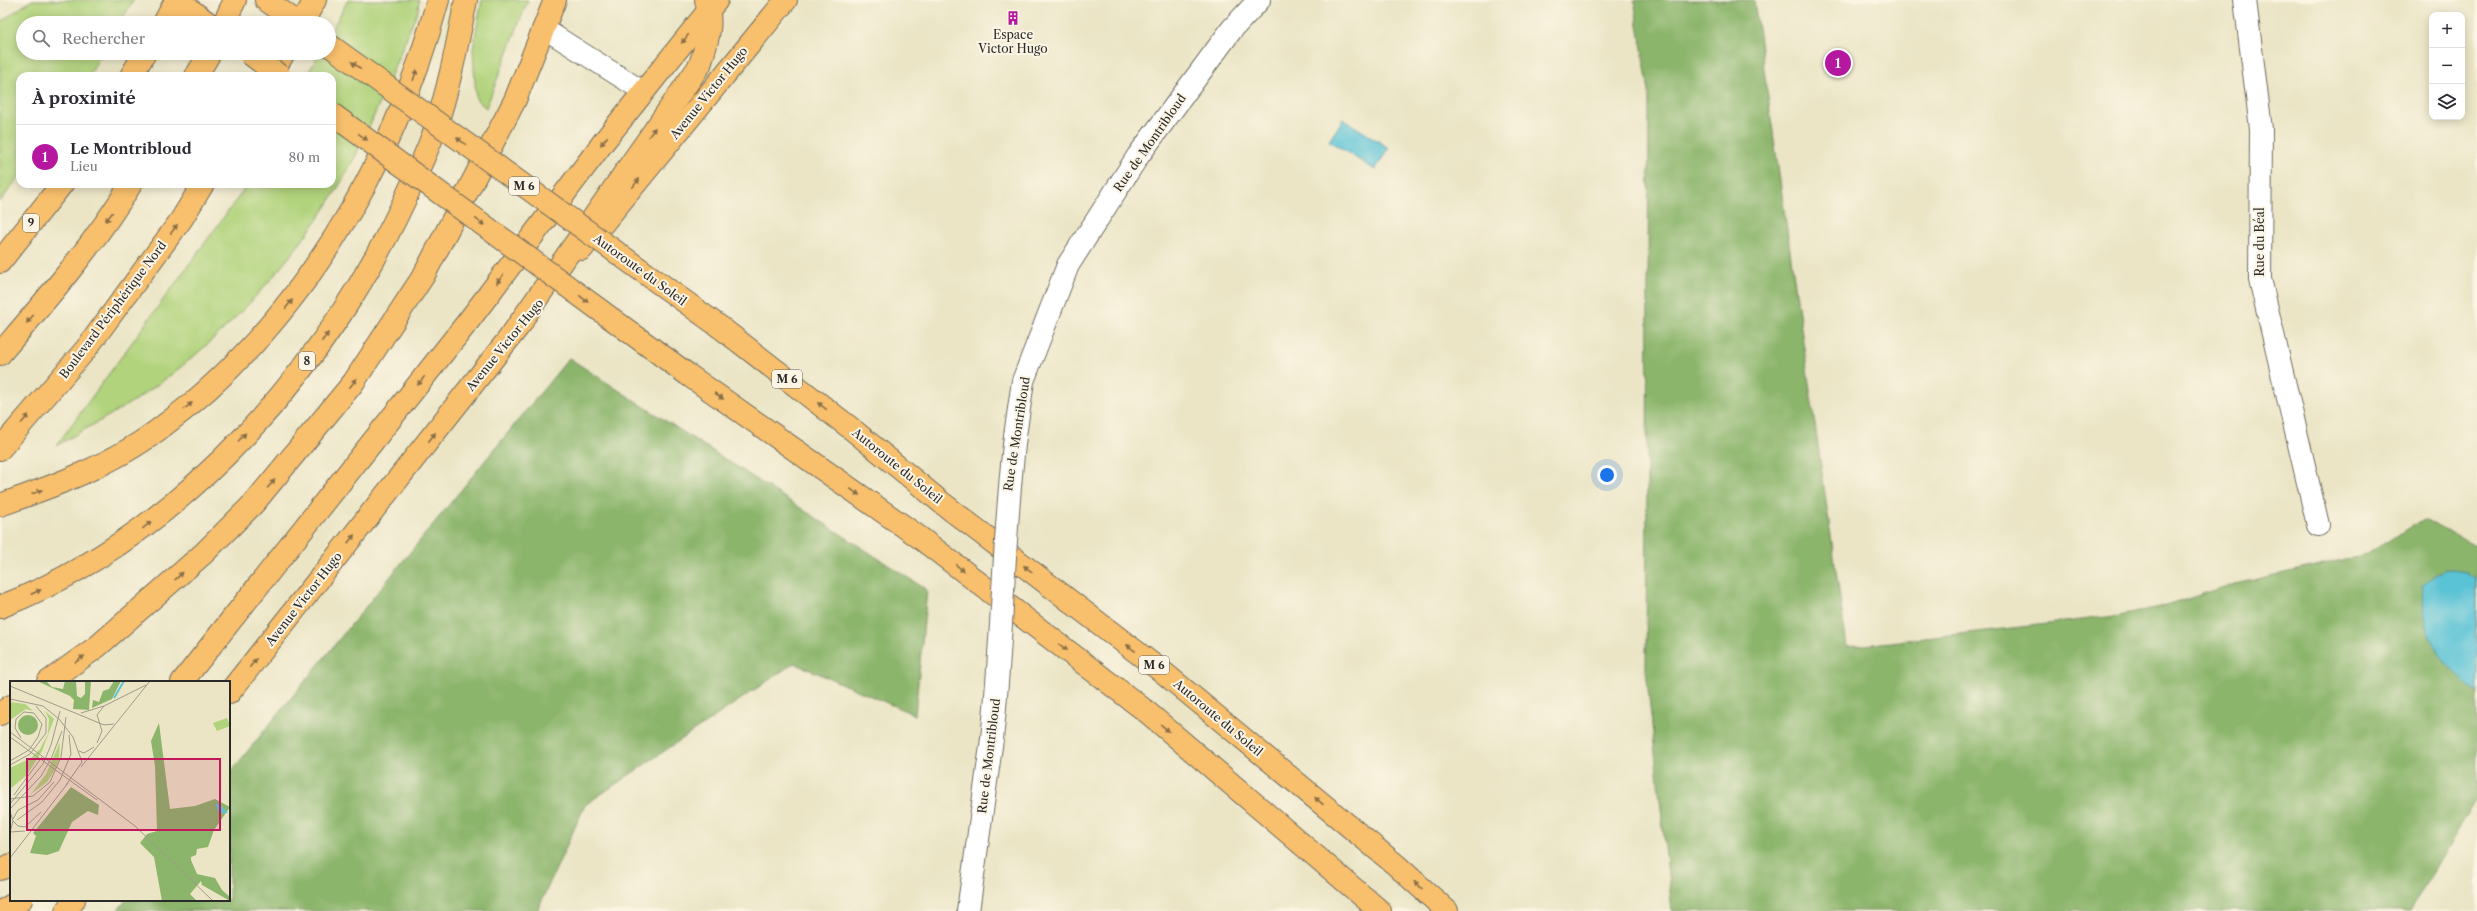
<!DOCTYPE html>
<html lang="fr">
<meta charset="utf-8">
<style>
body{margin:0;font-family:"Libre Caslon Text",serif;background:#f2f2f3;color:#2b2b33}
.controls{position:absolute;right:12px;top:12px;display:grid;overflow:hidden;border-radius:8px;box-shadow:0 2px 10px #0003}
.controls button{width:36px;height:36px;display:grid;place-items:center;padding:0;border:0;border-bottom:1px solid #e1e1e2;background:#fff;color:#2b2b33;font:20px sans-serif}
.you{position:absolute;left:1607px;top:475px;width:14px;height:14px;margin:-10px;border:3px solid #fff;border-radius:50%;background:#1a73e8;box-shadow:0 0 0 6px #1a73e833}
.badge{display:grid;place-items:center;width:26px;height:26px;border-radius:50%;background:#b5179e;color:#fff;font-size:13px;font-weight:700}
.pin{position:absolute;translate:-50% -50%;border:2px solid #fff;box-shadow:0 1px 4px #0006}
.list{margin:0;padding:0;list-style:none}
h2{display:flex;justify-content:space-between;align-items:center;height:52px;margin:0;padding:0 16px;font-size:17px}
h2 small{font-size:13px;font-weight:400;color:#7c7c81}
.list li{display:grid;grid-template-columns:26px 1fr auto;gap:12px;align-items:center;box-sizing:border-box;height:64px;padding:0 16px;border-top:1px solid #e1e1e2}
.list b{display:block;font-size:15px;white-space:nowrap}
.list p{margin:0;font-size:13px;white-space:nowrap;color:#7c7c81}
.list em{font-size:13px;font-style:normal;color:#7c7c81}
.icon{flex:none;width:22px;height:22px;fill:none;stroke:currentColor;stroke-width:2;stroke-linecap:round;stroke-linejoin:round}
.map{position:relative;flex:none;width:2477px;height:911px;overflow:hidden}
.search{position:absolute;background:#fff;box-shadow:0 2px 10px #0003;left:16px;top:16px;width:320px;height:44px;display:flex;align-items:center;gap:10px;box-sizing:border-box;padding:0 14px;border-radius:22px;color:#7c7c81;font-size:15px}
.panel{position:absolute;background:#fff;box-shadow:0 2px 10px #0003;left:16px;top:72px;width:320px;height:116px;border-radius:12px}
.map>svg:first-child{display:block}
.green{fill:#b1d37c;stroke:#6e7f54}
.forest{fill:#8cb56c;stroke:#5c704c}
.water{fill:#5ac3d6;stroke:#427780}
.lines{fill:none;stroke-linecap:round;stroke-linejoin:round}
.lane-casing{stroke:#6e6c61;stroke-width:22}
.street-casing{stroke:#6e6c61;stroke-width:24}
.primary-casing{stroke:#6e6c61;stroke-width:24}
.highway-casing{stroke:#6e6c61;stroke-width:24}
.lane{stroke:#fff;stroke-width:20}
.street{stroke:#fff;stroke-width:22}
.primary{stroke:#f8bf6c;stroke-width:22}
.highway{stroke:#f8bf6c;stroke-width:22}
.street-bridge-casing{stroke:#6e6c61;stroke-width:24;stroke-linecap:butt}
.highway-bridge-casing{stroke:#6e6c61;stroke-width:24;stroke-linecap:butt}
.street-bridge{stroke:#fff;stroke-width:22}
.highway-bridge{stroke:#f8bf6c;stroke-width:22}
.oneway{fill:#876e48}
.labels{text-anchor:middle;stroke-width:4;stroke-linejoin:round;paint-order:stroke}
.shield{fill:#fcf5e5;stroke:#6a6863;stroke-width:1}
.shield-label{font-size:11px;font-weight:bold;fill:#2b2b2b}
.poi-label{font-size:12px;fill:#2b2b2b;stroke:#fcf5e5}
.street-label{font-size:12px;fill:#2b2b2b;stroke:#fcf5e5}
.inset-river{fill:none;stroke:#5ac3d6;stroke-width:2}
.inset-road{fill:none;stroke:#9e9b88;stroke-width:1}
.view{fill:#c2185b;fill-opacity:0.15;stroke:#c2185b;stroke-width:2}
.inset-edge{fill:none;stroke:#2b2b2b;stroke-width:2}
</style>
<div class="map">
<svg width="2477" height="911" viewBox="0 0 2477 911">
<rect width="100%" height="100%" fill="#fcf5e5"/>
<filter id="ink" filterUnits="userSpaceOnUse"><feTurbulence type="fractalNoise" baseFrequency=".025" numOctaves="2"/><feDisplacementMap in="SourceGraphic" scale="8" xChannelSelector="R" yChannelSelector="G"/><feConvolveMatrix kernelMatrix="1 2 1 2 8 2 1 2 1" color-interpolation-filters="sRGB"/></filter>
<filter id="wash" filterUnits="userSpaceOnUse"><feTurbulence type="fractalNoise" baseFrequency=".012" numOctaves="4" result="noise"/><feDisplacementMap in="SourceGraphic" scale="16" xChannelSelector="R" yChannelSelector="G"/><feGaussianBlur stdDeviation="0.9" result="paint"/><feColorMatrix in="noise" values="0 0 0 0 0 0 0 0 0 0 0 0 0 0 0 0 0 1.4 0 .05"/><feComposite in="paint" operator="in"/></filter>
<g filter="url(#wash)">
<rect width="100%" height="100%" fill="#ebe5c6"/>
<path class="green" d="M 32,0 L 134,0 L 119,23 L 23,23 L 23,53 L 102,53 L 89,76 L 20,76 L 20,175 L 0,202 L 0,22 Z
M 348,0 L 419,0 L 418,10 C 397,59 378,110 355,157 C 312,242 226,339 147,392 C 118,412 86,428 56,446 L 248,184 L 332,184 L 332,76 L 307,76 L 319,53 L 329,53 L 329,35 Z
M 482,0 L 528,0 L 486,108 L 476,99 L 473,49 Z"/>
<path class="forest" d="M 1634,0 L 1754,0 L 1847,647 L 2107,617 L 2166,606 L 2227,586 L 2367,554 L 2424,519 L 2477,547 L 2477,798 L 2410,911 L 1672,911 L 1646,670 L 1649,92 Z
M 569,358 L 927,590 L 915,715 L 794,663 L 585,805 L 537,911 L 117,911 L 126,900 L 229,900 L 229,774 Z"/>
<path class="water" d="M 1343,119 L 1389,148 L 1375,170 L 1329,141 Z
M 2446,569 L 2467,572 L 2477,579 L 2477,692 C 2445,671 2415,624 2424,584 L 2436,574 Z"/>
</g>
<g filter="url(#ink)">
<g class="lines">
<defs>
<path id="lane" d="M 543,28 L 644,92"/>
<path id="street" d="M 2245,0 L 2261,129 L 2260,279 L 2318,525
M 1015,436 L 1023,381 L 1068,265 L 1138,156 L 1232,29 L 1259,0
M 968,911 L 992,739"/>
<path id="primary" d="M 582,249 L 786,0
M 182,682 L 470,319 L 605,140 L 717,0
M 229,693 L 522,322
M 0,869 L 11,865
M 2,911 L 21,900
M 66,911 L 74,900"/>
<path id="highway" d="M 177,0 L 208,23
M 266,0 L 298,23
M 164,23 L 176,0
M 224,23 L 235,0
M 302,23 L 315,0
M 131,76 L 145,53
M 196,76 L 210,53
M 270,76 L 284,53
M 0,262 L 62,184
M 720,327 L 853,430 L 942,503 L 1164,673 L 1396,865 L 1447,911
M 510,337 L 700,65 C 707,41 714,25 706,0
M 0,354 C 46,300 94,245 131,184
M 687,374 L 919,537 L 1147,712 L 1380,911
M 0,449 L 86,349 L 181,220 L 203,184
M 0,505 C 54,486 112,465 158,430 C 297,328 394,165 438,0
M 0,607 C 184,535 333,362 412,184 C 419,167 428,150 434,132 C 449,89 457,45 466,0
M 48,682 L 98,646 L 204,553 L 254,503 L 353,383 L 424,275 L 515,100 L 555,0
M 0,714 L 11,706"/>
</defs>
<use href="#lane" class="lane-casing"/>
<use href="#street" class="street-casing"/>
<use href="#primary" class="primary-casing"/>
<use href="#highway" class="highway-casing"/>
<use href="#lane" class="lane"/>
<use href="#street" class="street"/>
<use href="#primary" class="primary"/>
<use href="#highway" class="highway"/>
<defs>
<path id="street-bridge" d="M 992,739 C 1003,638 1003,537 1015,436"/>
<path id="highway-bridge" d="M 329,45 L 720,327
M 249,53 L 280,76
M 332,114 L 687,374"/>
</defs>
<use href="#street-bridge" class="street-bridge-casing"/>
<use href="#highway-bridge" class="highway-bridge-casing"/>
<use href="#street-bridge" class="street-bridge"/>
<use href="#highway-bridge" class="highway-bridge"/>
</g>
<defs><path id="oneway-solid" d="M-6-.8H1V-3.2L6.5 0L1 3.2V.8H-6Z"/></defs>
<g class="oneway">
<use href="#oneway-solid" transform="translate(685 39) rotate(128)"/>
<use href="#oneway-solid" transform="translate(356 65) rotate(-144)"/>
<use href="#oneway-solid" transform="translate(415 75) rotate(-71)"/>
<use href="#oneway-solid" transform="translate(652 132) rotate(-55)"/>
<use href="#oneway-solid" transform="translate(363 137) rotate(36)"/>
<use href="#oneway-solid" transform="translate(461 141) rotate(-144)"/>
<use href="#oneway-solid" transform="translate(604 141) rotate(128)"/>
<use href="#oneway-solid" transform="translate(636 183) rotate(-51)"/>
<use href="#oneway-solid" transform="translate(109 217) rotate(128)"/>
<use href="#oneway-solid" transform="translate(480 222) rotate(36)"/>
<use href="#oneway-solid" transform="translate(174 229) rotate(-54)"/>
<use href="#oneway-solid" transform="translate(500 279) rotate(127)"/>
<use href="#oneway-solid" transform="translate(584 299) rotate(36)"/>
<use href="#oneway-solid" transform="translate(289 304) rotate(-52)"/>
<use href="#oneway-solid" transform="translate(30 319) rotate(130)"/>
<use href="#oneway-solid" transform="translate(325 337) rotate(-52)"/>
<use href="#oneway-solid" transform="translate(421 381) rotate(128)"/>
<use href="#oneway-solid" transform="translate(353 383) rotate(-54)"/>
<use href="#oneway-solid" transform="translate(719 396) rotate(35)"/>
<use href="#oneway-solid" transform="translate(188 406) rotate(-39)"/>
<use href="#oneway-solid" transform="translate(822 406) rotate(-143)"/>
<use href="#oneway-solid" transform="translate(25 419) rotate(-49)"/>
<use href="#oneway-solid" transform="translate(242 437) rotate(-48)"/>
<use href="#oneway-solid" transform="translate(432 437) rotate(-52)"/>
<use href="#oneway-solid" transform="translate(271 484) rotate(-49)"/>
<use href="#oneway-solid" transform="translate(37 492) rotate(-22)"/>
<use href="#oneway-solid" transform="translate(855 492) rotate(35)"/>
<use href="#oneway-solid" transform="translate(147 525) rotate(-39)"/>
<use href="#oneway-solid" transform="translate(351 539) rotate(-52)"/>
<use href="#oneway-solid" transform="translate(960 568) rotate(38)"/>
<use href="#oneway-solid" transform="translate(1028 569) rotate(-143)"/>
<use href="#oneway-solid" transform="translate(179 576) rotate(-43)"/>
<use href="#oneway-solid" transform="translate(36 592) rotate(-25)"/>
<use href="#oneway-solid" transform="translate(1063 647) rotate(38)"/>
<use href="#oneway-solid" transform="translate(1131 648) rotate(-143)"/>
<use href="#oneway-solid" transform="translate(80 659) rotate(-36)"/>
<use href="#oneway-solid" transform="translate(253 663) rotate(-52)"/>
<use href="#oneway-solid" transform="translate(1165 728) rotate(40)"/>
<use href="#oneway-solid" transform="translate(1319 801) rotate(-140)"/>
<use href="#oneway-solid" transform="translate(1418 885) rotate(-138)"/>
</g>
</g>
<defs>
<symbol id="building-bare" viewBox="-9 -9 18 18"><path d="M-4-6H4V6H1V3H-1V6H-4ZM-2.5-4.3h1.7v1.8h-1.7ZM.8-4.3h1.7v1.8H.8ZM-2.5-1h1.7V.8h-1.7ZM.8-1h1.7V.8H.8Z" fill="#b5179e" stroke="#fcf5e5" stroke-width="2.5" paint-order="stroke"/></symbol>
</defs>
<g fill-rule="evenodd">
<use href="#building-bare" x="1003" y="8" width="20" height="20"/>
</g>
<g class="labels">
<g class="shield">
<rect x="509" y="177" width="30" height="18" rx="3"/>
<rect x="23" y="214" width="16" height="18" rx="3"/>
<rect x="299" y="352" width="16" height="18" rx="3"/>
<rect x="772" y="370" width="30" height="18" rx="3"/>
<rect x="1139" y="656" width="30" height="18" rx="3"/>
</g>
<g class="shield-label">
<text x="524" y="190">M 6</text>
<text x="31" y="227">9</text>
<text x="307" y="365">8</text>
<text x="787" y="383">M 6</text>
<text x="1154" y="669">M 6</text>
</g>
<g class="poi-label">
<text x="1013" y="39">Espace<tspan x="1013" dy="14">Victor Hugo</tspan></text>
</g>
<g class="street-label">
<text transform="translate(709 93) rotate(-51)" y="4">Avenue Victor Hugo</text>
<text transform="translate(1150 143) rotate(-55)" y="4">Rue de Montribloud</text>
<text transform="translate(2260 242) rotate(-90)" y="4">Rue du Béal</text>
<text transform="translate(640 270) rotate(36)" y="4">Autoroute du Soleil</text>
<text transform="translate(113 310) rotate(-53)" y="4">Boulevard Périphérique Nord</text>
<text transform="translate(505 345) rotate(-51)" y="4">Avenue Victor Hugo</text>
<text transform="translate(1017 434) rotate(-81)" y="4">Rue de Montribloud</text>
<text transform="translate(897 466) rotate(39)" y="4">Autoroute du Soleil</text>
<text transform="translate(304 599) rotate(-52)" y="4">Avenue Victor Hugo</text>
<text transform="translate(1218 718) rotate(40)" y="4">Autoroute du Soleil</text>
<text transform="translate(989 756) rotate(-83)" y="4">Rue de Montribloud</text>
</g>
</g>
<g transform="translate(10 681)">
<rect width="220" height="220" fill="#ebe5c6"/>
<path d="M 0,21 L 15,23 L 23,30 L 16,28 L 0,39 ZM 35,30 L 44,38 L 32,70 L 17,94 L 0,108 L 0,87 L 21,77 L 30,68 L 38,53 L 39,38 ZM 217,37 L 220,45 L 207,50 L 203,42 ZM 50,61 L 49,79 L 44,90 L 37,101 L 21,113 L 36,93 Z" fill="#b1d37c"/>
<path d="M 27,0 L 36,0 L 42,6 L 53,8 L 55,0 L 66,0 L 67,15 L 71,17 L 75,13 L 75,0 L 81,0 L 79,29 L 63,28 L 64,19 L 60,15 ZM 104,0 L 111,0 L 102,18 L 82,27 L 83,19 L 89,21 L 93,10 L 99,8 ZM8 44a10 10 0 1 1 20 0a10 10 0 1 1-20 0ZM 149,42 L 160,128 L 185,125 L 205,118 L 220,126 L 204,149 L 198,166 L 187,168 L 186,174 L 181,176 L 181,179 L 187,193 L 205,197 L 212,209 L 220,216 L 220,220 L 192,204 L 191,200 L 180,213 L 187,220 L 152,220 L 144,176 L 130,162 L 137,153 L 147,150 L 145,85 L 141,60 ZM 61,106 L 89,124 L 88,134 L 78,130 L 62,141 L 49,170 L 37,174 L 20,172 L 26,155 L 23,152 Z" fill="#8cb56c"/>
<path d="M 205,123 L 209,123 L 218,132 L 209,132 Z" fill="#5ac3d6"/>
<path class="inset-river" d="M 104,17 L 114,0"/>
<path class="inset-road" d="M 0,5 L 94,44 L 104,43M 0,18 L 33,25 L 49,38 L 63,56 L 72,81 L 56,104M 71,32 L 94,25 L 136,4M 0,51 L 125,145 L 203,220M 0,56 L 87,119M 87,62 L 92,50 L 87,34 L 94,25M 69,70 L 74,72 L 84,66M 0,80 L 19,69 L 28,56 L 32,43 L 24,32 L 14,31 L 6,38 L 5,47 L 11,57M 0,84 L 20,73 L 36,52 L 36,37 L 26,25M 71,86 L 140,0M 4,114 L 32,76M 0,118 L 23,115 L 40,101 L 51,76 L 56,36M 0,123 L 33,83 L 41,64 L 50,30M 0,128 L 31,95 L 41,78 L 52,50M 0,130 L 3,140 L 0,151M 3,138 L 8,129 L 28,119 L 44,101M 7,139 L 32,121 L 50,99 L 61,73 L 59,54M 3,140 L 8,145 L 15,146 L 31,131M 0,151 L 15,150M 0,177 L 58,102"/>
<path class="view" d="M 17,78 L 210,78 L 210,149 L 17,149 Z"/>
<rect width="220" height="220" class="inset-edge"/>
</g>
</svg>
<div class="controls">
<button>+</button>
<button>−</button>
<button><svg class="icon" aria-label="layers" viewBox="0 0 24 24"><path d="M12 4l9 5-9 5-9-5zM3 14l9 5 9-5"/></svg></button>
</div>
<div class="you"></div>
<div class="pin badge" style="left:1838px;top:63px">1</div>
<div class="search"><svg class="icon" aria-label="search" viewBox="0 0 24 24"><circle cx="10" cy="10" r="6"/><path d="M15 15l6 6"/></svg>Rechercher</div>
<section class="panel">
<h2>À proximité<small></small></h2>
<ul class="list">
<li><span class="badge">1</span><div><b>Le Montribloud</b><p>Lieu</p></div><em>80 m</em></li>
</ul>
</section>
</div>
